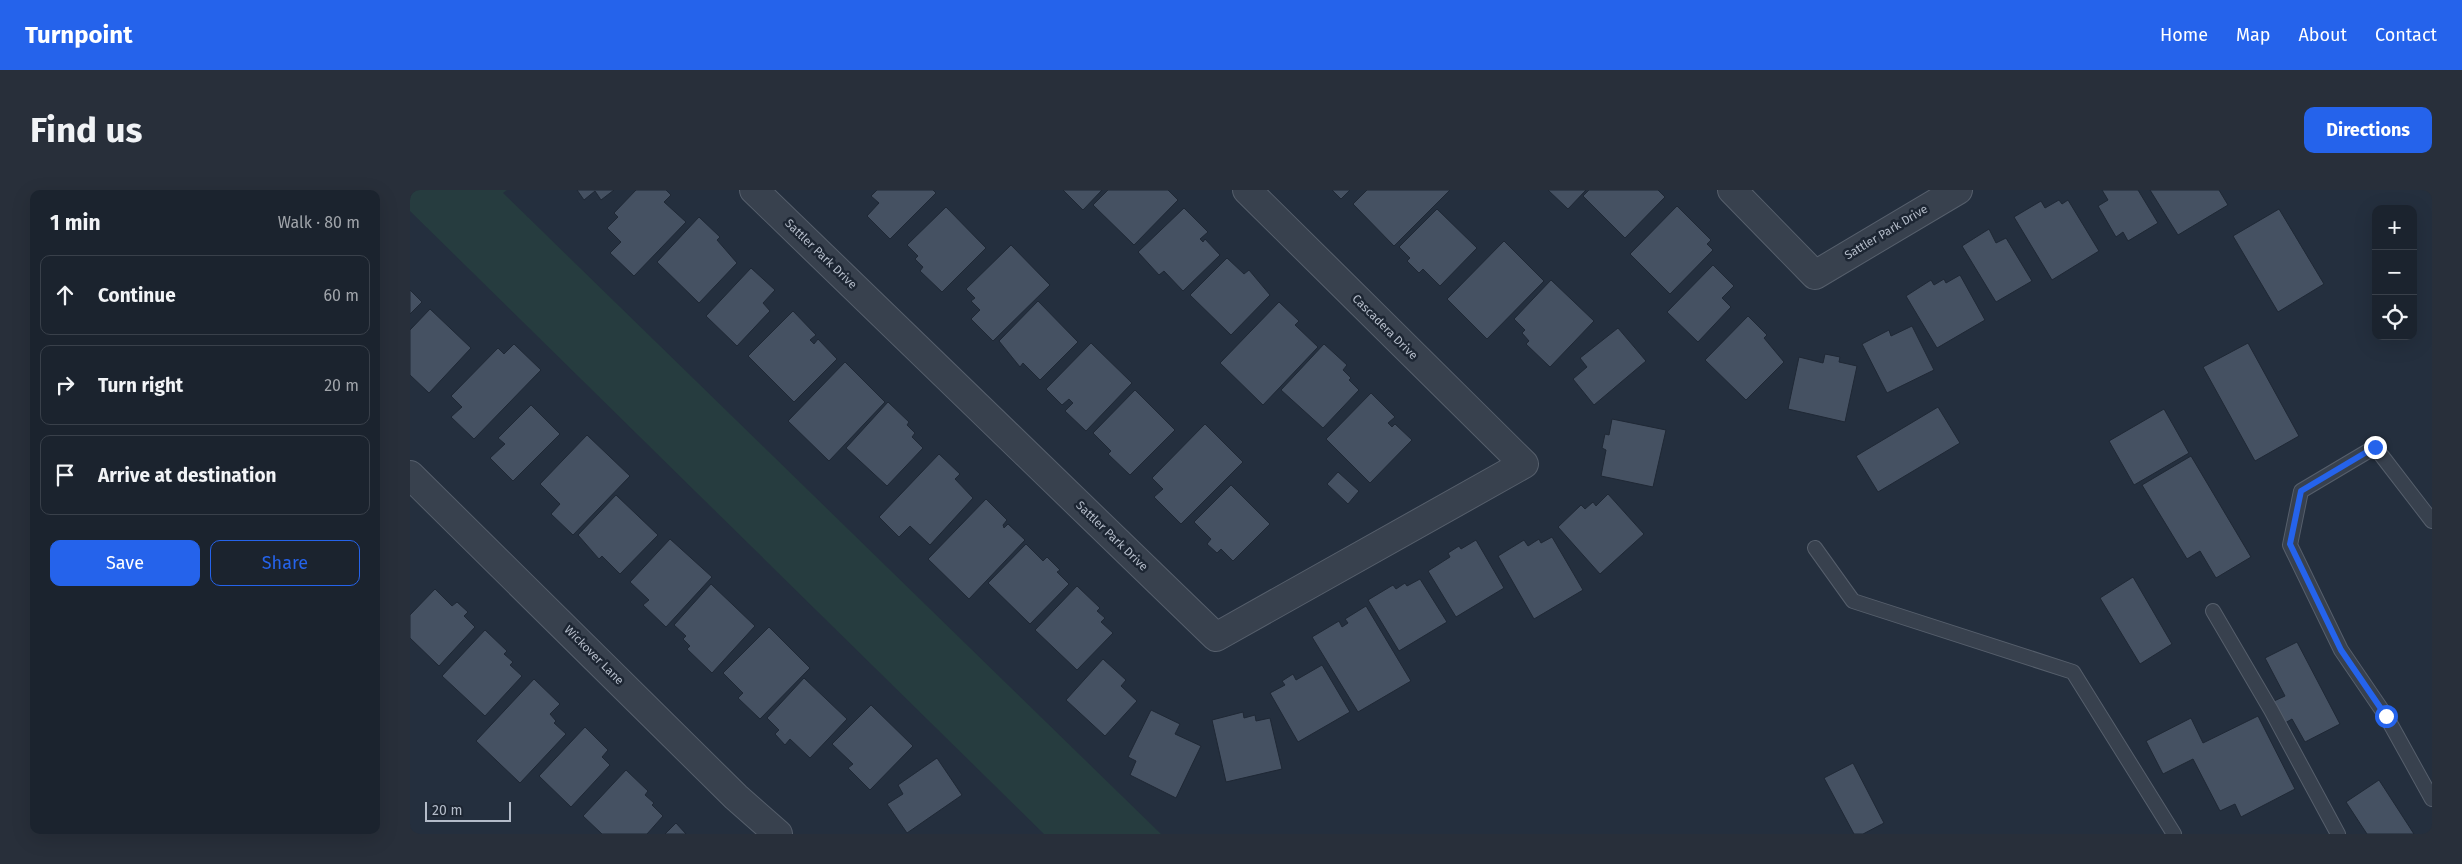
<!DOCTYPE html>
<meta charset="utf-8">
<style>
body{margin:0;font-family:"Fira Sans",sans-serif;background:#282f3a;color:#f1f3f6}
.controls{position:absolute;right:15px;top:15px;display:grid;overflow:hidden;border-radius:10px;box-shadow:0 5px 20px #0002}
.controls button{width:45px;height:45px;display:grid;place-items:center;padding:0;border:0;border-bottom:1px solid #39404a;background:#1b232e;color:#f1f3f6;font:25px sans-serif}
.scale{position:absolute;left:15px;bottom:12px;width:86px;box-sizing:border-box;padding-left:5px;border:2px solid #b4bcc9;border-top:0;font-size:14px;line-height:18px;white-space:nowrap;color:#b4bcc9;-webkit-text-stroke:4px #1d2633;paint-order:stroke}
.stop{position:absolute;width:15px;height:15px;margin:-11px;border:4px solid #2563eb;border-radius:50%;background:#fff}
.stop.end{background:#2563eb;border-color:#fff;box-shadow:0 1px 5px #0008}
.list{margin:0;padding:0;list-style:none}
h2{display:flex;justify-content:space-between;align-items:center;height:65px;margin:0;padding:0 20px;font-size:21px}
h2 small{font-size:16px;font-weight:400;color:#a0a4aa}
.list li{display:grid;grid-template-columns:32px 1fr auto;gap:15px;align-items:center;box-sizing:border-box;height:80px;margin:0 10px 10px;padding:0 10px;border:1px solid #39404a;border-radius:10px}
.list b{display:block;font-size:19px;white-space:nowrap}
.list em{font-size:16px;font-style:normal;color:#a0a4aa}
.actions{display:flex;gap:10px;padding:15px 20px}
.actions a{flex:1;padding:11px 0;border:1px solid #2563eb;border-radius:10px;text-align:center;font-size:18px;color:#2563eb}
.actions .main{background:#2563eb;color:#fff}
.icon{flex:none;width:28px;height:28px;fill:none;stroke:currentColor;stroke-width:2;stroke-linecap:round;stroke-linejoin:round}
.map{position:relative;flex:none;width:2022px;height:644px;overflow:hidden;border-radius:10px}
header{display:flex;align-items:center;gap:30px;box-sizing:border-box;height:70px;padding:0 25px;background:#2563eb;color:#fff}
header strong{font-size:24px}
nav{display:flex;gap:28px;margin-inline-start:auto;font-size:18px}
.intro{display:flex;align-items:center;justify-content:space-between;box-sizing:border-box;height:120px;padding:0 30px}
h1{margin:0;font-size:35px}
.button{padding:12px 22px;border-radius:10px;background:#2563eb;color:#fff;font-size:18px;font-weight:700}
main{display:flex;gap:30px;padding:0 30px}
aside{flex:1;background:#1b232e;border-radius:10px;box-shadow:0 5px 20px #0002}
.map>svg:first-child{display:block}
.green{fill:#263c3f}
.building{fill:#455162;stroke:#1f2835}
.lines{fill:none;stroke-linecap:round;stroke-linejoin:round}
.lane-casing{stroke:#565f6c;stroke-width:16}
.street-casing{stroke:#565f6c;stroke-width:30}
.lane{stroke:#38414e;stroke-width:14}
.street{stroke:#38414e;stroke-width:28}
.route{stroke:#2563eb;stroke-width:6}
.labels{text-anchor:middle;stroke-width:5;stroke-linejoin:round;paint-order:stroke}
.street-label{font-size:12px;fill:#b4bcc9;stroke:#1d2633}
</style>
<header>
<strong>Turnpoint</strong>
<nav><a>Home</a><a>Map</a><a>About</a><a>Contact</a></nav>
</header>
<div class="intro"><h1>Find us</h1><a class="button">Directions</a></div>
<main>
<aside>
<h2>1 min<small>Walk · 80 m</small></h2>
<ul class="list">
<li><svg class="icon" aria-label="ahead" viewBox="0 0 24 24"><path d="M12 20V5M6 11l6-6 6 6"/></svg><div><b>Continue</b></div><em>60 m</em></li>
<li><svg class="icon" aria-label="right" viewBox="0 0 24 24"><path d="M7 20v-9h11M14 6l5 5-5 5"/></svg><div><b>Turn right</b></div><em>20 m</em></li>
<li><svg class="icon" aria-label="arrive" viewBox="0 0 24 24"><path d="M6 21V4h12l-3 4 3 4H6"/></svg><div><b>Arrive at destination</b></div></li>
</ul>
<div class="actions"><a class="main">Save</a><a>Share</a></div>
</aside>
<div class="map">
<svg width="2022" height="644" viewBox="0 0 2022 644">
<rect width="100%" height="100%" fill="#242f3e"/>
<path class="green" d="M 0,0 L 97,0 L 93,3 L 751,644 L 634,644 L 0,21 Z"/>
<path class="building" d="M 167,0 L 204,0 L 191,10 L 185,1 L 174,10 Z
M 226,0 L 256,0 L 261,5 L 254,12 L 276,32 L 224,86 L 200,63 L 211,52 L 197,38 L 208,27 L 204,23 Z
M 467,0 L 523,0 L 526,3 L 480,49 L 457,26 L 469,13 L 461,6 Z
M 653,0 L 692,0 L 673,20 Z
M 698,0 L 758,0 L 768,10 L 724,55 L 683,15 Z
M 922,0 L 940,0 L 931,9 Z
M 957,0 L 1040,0 L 984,56 L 943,14 Z
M 1138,0 L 1176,0 L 1158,19 Z
M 1179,0 L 1248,0 L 1255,7 L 1215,48 L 1173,6 Z
M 1692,0 L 1728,0 L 1748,33 L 1718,51 L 1713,42 L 1706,47 L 1688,16 L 1698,10 Z
M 1740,0 L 1809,0 L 1818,15 L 1768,45 Z
M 1649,10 L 1652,14 L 1658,10 L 1689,61 L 1642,90 L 1604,27 L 1631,11 L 1635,18 Z
M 1267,16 L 1301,50 L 1297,54 L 1303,60 L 1260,104 L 1220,64 Z
M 536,17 L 576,58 L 532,102 L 510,81 L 513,77 L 505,69 L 508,66 L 497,55 Z
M 774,18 L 798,42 L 790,49 L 793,52 L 795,49 L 810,65 L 773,101 L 754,81 L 749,85 L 728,62 Z
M 1027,19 L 1067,58 L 1030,96 L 1013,79 L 1009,83 L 997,71 L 1000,68 L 989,57 Z
M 1869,19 L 1914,94 L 1868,122 L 1823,46 Z
M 289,27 L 310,47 L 307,50 L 327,73 L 289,113 L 247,72 Z
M 1579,39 L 1586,53 L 1596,48 L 1622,91 L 1586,112 L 1552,56 Z
M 1094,51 L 1134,91 L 1077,149 L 1037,109 Z
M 601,55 L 640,95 L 583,151 L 561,129 L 570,120 L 561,111 L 565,108 L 556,99 Z
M 817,68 L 834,84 L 839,80 L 860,105 L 821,145 L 780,105 Z
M 1303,75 L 1324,96 L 1312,108 L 1321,117 L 1288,152 L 1257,122 Z
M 341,78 L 365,100 L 353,113 L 360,121 L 327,156 L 296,126 Z
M 1550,85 L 1575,130 L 1527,158 L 1496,106 L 1521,90 L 1524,95 L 1534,89 L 1536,93 Z
M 1141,90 L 1184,131 L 1140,177 L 1116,154 L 1119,151 L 1112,143 L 1115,140 L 1104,129 Z
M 0,100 L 12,112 L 0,124 Z
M 628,111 L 668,152 L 630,190 L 613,173 L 610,177 L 589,151 Z
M 869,112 L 889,131 L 885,135 L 908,157 L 853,215 L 810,173 Z
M 20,119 L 61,158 L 19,203 L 0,185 L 0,140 Z
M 383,121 L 406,145 L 400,150 L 404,154 L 408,149 L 427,169 L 384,212 L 338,166 Z
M 1338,126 L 1357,145 L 1354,148 L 1374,172 L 1336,210 L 1295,170 Z
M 1502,136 L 1524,180 L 1477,203 L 1452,154 L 1479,140 L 1481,146 Z
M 1208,138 L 1236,171 L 1184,215 L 1163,189 L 1177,177 L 1170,168 Z
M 681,153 L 722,193 L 676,241 L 655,221 L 663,213 L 659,209 L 652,215 L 636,199 Z
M 1838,153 L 1889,246 L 1845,271 L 1793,177 Z
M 104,154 L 131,180 L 64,249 L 41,227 L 52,217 L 41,206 L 88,158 L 94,164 Z
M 914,154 L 937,175 L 933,180 L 941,188 L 939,190 L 949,200 L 913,238 L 871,200 Z
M 1415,164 L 1430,167 L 1429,172 L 1447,176 L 1435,232 L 1378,219 L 1389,167 L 1413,173 Z
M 435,172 L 475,212 L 419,271 L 378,231 Z
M 725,200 L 765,240 L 720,285 L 698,264 L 701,261 L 683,243 Z
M 961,203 L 985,227 L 978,233 L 982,237 L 985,234 L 1002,250 L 960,293 L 916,249 Z
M 478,212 L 499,232 L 497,235 L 505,243 L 502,247 L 513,258 L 477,296 L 436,258 Z
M 121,215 L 150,244 L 103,291 L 80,268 L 95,254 L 88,248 Z
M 1528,217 L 1550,253 L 1468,302 L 1446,266 Z
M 1754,219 L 1779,263 L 1724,295 L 1699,251 Z
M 1202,229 L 1256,240 L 1243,297 L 1191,286 L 1196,260 L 1192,258 L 1195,244 L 1199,245 Z
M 795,234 L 833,272 L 771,334 L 744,307 L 753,299 L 742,288 Z
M 177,245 L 220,286 L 163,345 L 141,324 L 150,314 L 130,294 Z
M 529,264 L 550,284 L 545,289 L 563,308 L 520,355 L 500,336 L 489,347 L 469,327 Z
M 1781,266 L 1841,367 L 1806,388 L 1790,361 L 1777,369 L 1732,295 Z
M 928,282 L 949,301 L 938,314 L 917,294 Z
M 821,295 L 860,334 L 823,371 L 811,359 L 807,363 L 797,354 L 801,349 L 784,332 Z
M 1198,304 L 1234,344 L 1190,384 L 1148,337 L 1171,315 L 1175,319 L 1183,312 L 1186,316 Z
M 206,305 L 248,345 L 210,384 L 192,366 L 189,369 L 168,345 Z
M 576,309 L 597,330 L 593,335 L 594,338 L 598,334 L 615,350 L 559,409 L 518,369 Z
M 1142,347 L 1173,400 L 1124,429 L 1088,366 L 1114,350 L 1118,356 L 1129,349 L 1131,353 Z
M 260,349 L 302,387 L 256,437 L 233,415 L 239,410 L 220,392 Z
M 1066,350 L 1094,398 L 1046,427 L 1018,381 L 1040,367 L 1038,363 L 1049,356 L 1051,359 Z
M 616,354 L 633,371 L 637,367 L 650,380 L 647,382 L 659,394 L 620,434 L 578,393 Z
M 1723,387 L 1762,454 L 1730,474 L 1690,408 Z
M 1010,389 L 1037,432 L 989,461 L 958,410 L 983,395 L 986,399 L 995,393 L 997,396 Z
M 301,394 L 345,436 L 302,483 L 277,459 L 280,456 L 273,449 L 276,446 L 264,435 Z
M 667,396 L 690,418 L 687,421 L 695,428 L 691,432 L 703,443 L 667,480 L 625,440 Z
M 25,399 L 42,416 L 47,412 L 58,422 L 54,426 L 65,437 L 29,476 L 0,448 L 0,425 Z
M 956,416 L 1001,491 L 948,522 L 902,447 L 929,431 L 932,437 L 938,433 L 935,429 Z
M 359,437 L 400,478 L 350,529 L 328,508 L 333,503 L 313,483 Z
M 75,440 L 97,461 L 94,464 L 103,472 L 100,475 L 112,486 L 75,526 L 32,486 Z
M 1887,452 L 1930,534 L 1895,552 L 1882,529 L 1875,533 L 1864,511 L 1875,506 L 1855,468 Z
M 693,469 L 716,490 L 711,496 L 727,511 L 695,546 L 656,510 Z
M 912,475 L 940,522 L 888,552 L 860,503 L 875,495 L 872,491 L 883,484 L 886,490 Z
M 394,488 L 437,529 L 400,568 L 380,549 L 375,555 L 365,544 L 369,540 L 357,528 Z
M 124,489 L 150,514 L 140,524 L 146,531 L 144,533 L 156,544 L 110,593 L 66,551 Z
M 461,515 L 503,556 L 460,600 L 438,578 L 443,574 L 422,554 Z
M 741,520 L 770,534 L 765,544 L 791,556 L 766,608 L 720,585 L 726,571 L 718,567 Z
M 833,522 L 834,528 L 845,525 L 846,531 L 860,528 L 872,579 L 816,592 L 802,530 Z
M 1848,526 L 1885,599 L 1831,627 L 1825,614 L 1810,621 L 1783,569 L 1753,584 L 1736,551 L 1781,528 L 1793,553 Z
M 175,537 L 198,560 L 192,567 L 200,575 L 161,617 L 129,586 Z
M 527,568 L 552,605 L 497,643 L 477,614 L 493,604 L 488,595 Z
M 1443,573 L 1474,633 L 1453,644 L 1444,644 L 1414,588 Z
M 216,580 L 238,601 L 235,605 L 244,613 L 242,615 L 253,626 L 237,644 L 192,644 L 173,626 Z
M 1969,590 L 2004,644 L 1957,644 L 1936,612 Z
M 266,633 L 276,644 L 255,644 Z"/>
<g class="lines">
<defs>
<path id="lane" d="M 2022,331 L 1965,257 L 1891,301 L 1880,355 L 1931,460 L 1976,526 L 2022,609
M 1405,358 L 1443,411 L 1663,482 L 1764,644
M 1803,421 L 1861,520 L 1928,644"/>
<path id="street" d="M 344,0 L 806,447 L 1114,274 L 837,0
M 1322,0 L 1405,85 L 1548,0
M 0,285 L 326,607 L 368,644"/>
</defs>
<use href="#lane" class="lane-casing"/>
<use href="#street" class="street-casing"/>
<use href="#lane" class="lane"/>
<use href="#street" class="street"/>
</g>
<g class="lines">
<path class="route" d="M 1965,257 L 1891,301 L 1880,354 L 1931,460 L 1976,526"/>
</g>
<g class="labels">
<g class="street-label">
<text transform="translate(1476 42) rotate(-31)" y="4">Sattler Park Drive</text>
<text transform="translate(411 64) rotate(44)" y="4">Sattler Park Drive</text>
<text transform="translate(975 137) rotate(45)" y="4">Cascadera Drive</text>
<text transform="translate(702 346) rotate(44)" y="4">Sattler Park Drive</text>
<text transform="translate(184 465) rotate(45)" y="4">Wickover Lane</text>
</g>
</g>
</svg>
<div class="controls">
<button>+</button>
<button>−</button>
<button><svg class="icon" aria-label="locate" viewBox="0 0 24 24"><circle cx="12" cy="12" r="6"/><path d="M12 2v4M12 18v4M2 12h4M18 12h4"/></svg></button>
</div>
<div class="scale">20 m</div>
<div class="stop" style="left:1976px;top:526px"></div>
<div class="stop end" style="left:1965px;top:257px"></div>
</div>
</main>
